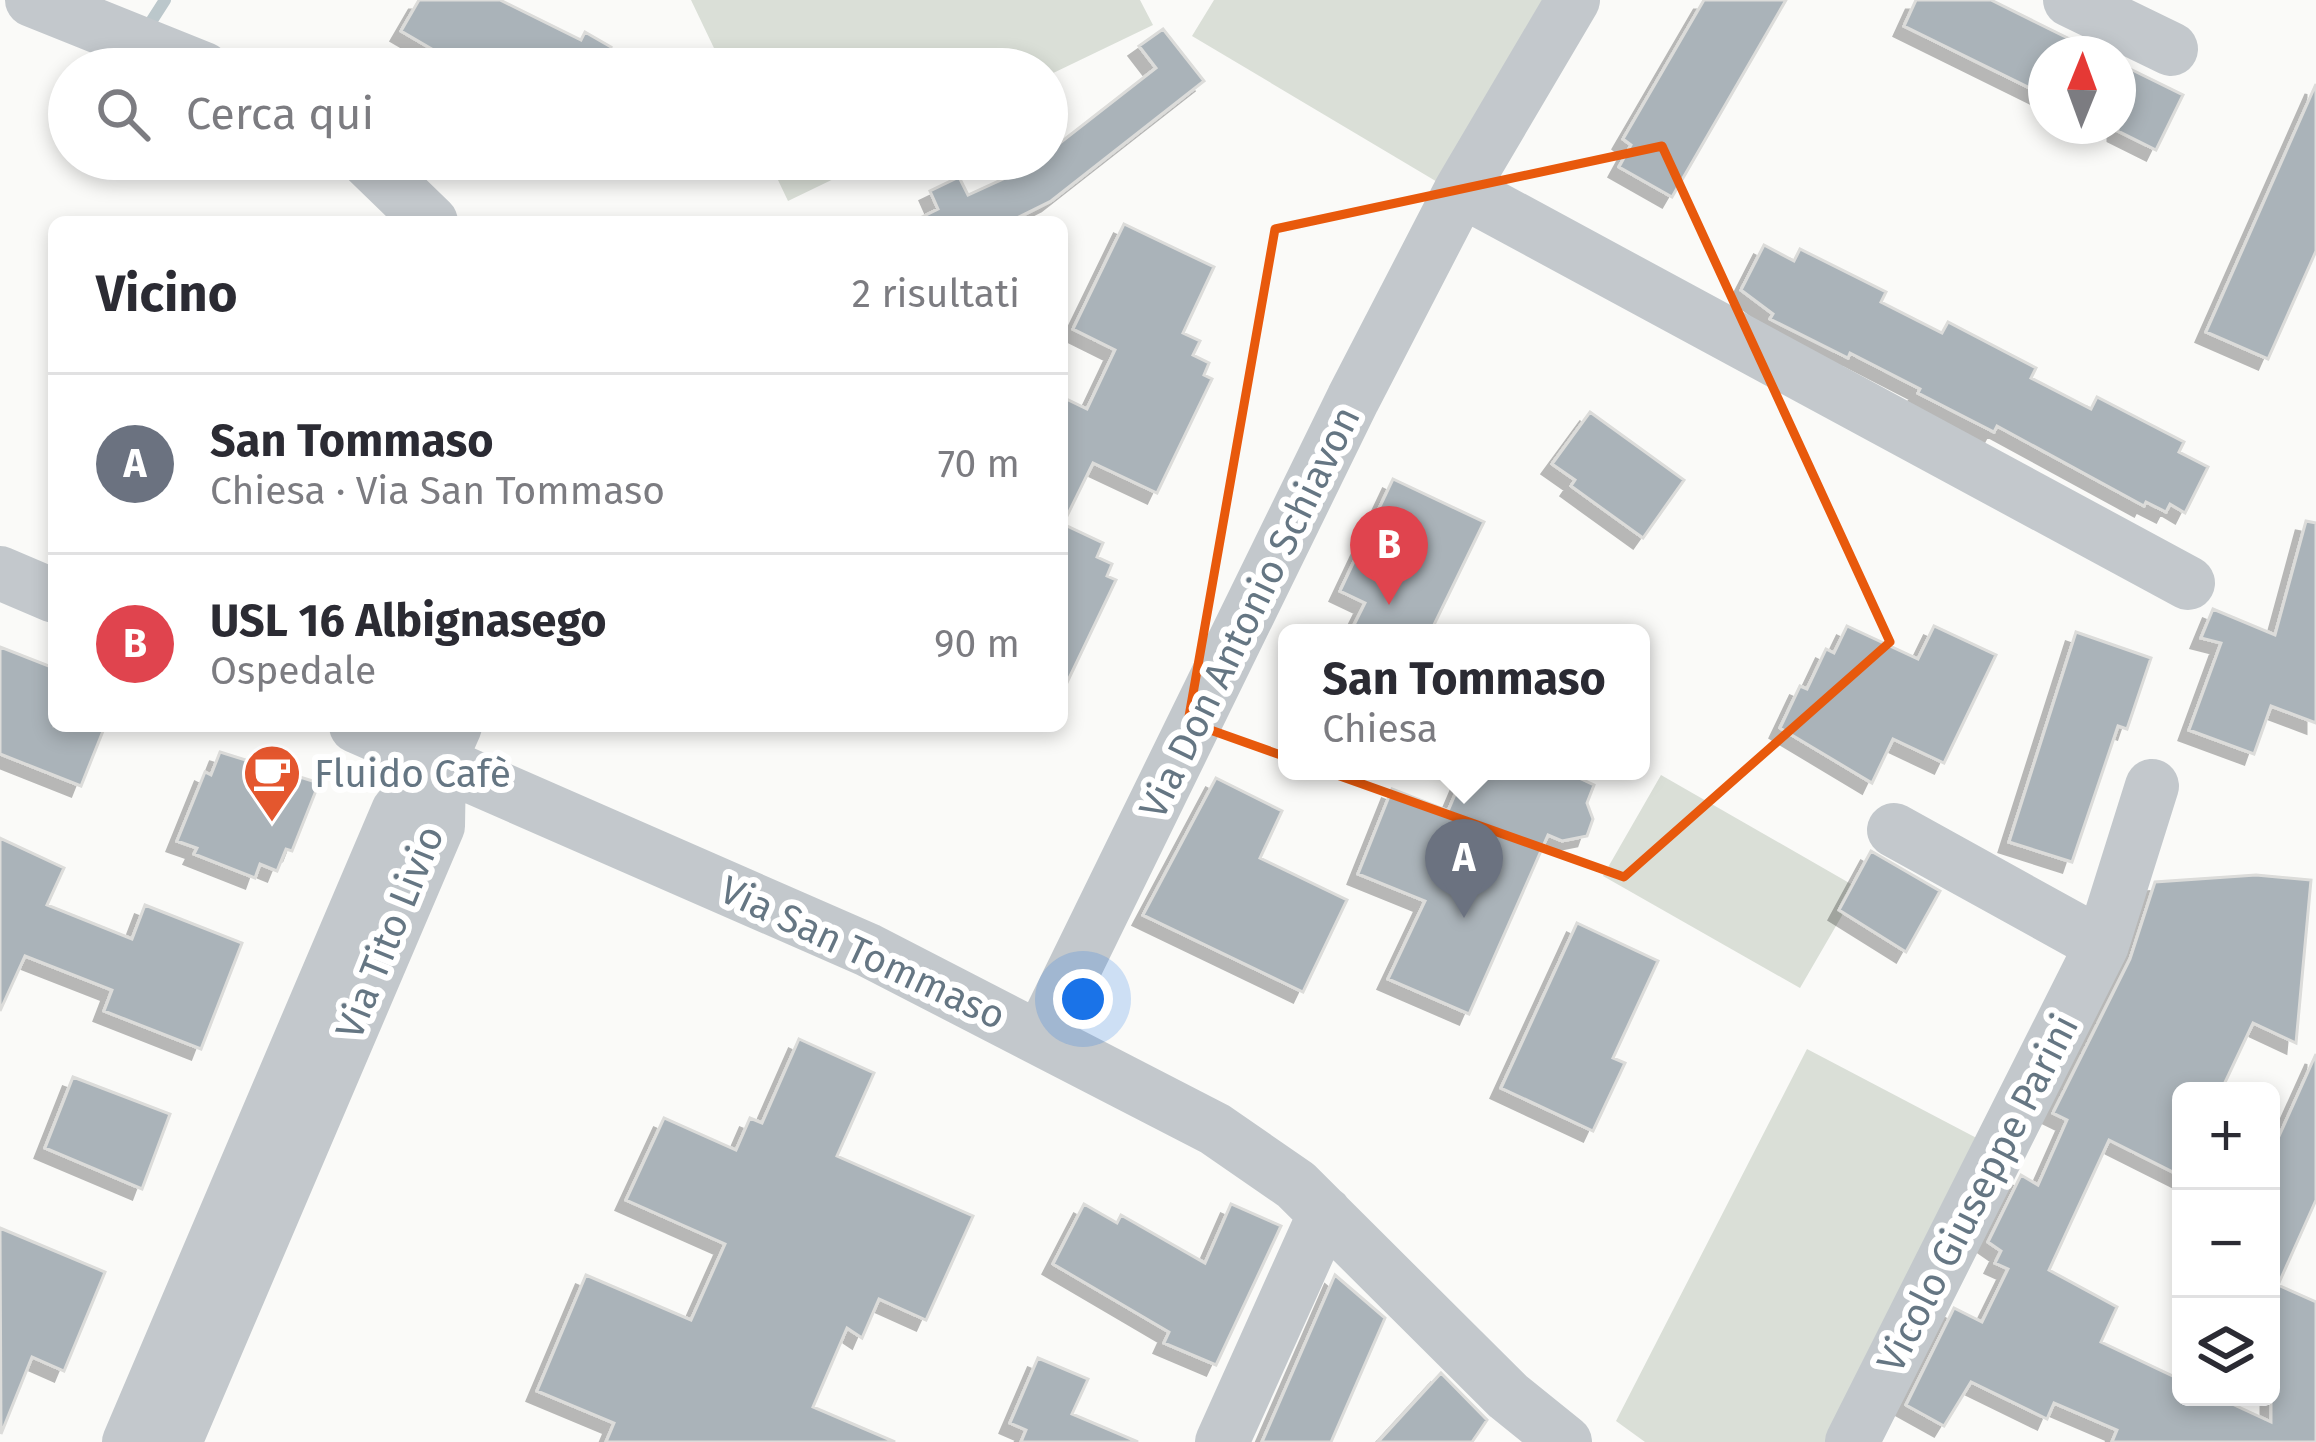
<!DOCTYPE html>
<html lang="it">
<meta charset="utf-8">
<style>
body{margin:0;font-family:"Fira Sans",sans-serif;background:#f2f2f3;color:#2b2b33}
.controls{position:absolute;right:36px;bottom:36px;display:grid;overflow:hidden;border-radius:18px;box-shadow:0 6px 18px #0003}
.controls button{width:108px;height:108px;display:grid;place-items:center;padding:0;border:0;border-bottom:3px solid #e1e1e2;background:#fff;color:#2b2b33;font:60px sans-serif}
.compass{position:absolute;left:2028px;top:36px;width:108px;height:108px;border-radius:50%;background:#fff;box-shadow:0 6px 18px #0003;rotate:1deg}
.you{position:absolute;left:1083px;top:999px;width:42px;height:42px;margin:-30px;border:9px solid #fff;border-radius:50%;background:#1a73e8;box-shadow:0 0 0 18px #1a73e833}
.badge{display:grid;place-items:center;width:78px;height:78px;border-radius:50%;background:#e4572e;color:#fff;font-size:39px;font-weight:700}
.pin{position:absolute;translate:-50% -99px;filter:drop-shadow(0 3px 6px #0008)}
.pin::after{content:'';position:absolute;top:63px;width:42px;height:36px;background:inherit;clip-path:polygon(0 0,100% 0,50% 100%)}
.popup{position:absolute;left:1278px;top:624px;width:372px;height:156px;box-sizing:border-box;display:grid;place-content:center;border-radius:18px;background:#fff;filter:drop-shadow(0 3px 9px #0005);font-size:39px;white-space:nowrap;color:#7c7c81}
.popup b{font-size:45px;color:#2b2b33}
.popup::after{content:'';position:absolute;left:50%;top:100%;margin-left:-24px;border:24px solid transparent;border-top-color:#fff}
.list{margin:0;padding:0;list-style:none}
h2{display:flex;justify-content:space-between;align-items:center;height:156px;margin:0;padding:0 48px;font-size:51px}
h2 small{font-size:39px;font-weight:400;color:#7c7c81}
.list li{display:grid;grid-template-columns:78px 1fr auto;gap:36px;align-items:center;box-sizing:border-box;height:180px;padding:0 48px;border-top:3px solid #e1e1e2}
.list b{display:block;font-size:45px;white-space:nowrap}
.list p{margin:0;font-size:39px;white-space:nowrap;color:#7c7c81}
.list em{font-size:39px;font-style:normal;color:#7c7c81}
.icon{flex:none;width:66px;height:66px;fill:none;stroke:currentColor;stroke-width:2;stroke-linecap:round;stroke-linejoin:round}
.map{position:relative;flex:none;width:2316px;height:1442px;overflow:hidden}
.search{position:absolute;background:#fff;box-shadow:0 6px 18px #0003;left:48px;top:48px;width:1020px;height:132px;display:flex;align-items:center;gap:30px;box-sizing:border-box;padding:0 42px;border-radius:66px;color:#7c7c81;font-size:45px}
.panel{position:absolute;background:#fff;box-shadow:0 6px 18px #0003;left:48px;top:216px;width:1020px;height:516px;border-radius:18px}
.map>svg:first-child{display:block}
.green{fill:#dadfd7}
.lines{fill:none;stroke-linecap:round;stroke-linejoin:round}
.stream{stroke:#bbc7cb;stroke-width:12}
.building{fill:#aab3b9;stroke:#dcdcda;stroke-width:3;filter:url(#shadow)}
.minor{stroke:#c3c8cc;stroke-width:54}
.marked{fill:none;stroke:#e8590c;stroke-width:9;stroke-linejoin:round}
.labels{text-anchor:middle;stroke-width:12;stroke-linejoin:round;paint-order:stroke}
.street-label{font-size:39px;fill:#657683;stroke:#fff}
.poi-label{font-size:39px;fill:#657683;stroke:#fff;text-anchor:start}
</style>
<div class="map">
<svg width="2316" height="1442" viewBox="0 0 2316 1442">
<defs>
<filter id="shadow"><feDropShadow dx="-10" dy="10" stdDeviation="0" flood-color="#0004"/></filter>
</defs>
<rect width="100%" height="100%" fill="#fafaf8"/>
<path class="green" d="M 691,0 L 1140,0 L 1153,25 L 1047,76 L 1047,69 L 724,69 Z
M 1214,0 L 1549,0 L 1439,183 L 1192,36 Z
M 768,159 L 875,159 L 788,201 Z
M 1661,775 L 1858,888 L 1800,988 L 1603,876 Z
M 1807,1049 L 1988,1144 L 1839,1442 L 1645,1442 L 1616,1421 Z"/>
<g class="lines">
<path class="stream" d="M 149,25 L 165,0"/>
</g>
<path class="building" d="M 419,0 L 500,0 L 581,40 L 585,32 L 611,47 L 607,55 L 631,69 L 466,69 L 401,31 Z
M 1704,0 L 1786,0 L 1672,197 L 1619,167 L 1631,145 L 1623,139 Z
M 1916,0 L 1991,0 L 2100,54 L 2046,54 L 2046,96 L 1904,26 Z
M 1163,29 L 1204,81 L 1051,201 L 1009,222 L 912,222 L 938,209 L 930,191 L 959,177 L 968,195 L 1047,159 L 1047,153 L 1156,68 L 1139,46 Z
M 2118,63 L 2183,95 L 2156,150 L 2118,131 Z
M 2316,84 L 2316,251 L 2268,359 L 2206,332 Z
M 1124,224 L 1214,267 L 1183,333 L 1200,341 L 1193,355 L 1209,363 L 1204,375 L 1212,379 L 1157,493 L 1093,463 L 1063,524 L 1103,543 L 1097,557 L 1112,564 L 1107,576 L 1116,580 L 1062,693 L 1062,397 L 1087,409 L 1115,350 L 1073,329 Z
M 1764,245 L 1794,261 L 1800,249 L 1886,292 L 1881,302 L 1942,333 L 1948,322 L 2036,368 L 2031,378 L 2091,409 L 2097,397 L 2184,442 L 2179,452 L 2208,467 L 2185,513 L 2170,504 L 2166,512 L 2146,502 L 2144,506 L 1997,426 L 1994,432 L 1918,393 L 1920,389 L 1850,353 L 1848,358 L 1770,319 L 1773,314 L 1741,290 Z
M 1590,412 L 1684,480 L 1643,538 L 1571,486 L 1575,480 L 1552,464 Z
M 1393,479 L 1484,522 L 1430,633 L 1350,633 L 1365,603 L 1340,591 Z
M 2306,521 L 2316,523 L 2316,723 L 2271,706 L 2254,754 L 2189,730 L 2221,643 L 2201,638 L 2213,609 L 2275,635 Z
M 1847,626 L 1918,659 L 1934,626 L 1996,655 L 1944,763 L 1893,739 L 1872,783 L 1780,728 L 1800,686 L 1807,689 L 1826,649 L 1834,653 Z
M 2076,632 L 2151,658 L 2127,729 L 2118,726 L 2072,862 L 2009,842 Z
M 0,647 L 54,668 L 54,726 L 105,726 L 81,786 L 0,754 Z
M 220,752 L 319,783 L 292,851 L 286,849 L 277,871 L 260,864 L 255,878 L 194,854 L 197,848 L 177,841 L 205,772 L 211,775 Z
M 1465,771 L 1564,771 L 1594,785 L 1587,803 L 1593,819 L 1587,836 L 1562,841 L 1548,835 L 1469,1014 L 1388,979 L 1425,901 L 1358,874 L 1392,789 L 1448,811 Z
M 1216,778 L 1282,811 L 1260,858 L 1347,900 L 1303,992 L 1143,915 Z
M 0,838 L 64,868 L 47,905 L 132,939 L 145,905 L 242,943 L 201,1049 L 104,1011 L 112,990 L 25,956 L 0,1011 Z
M 1871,851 L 1940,891 L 1906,952 L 1839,910 Z
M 2256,875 L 2311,880 L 2296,1043 L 2253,1023 L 2221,1091 L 2181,1091 L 2181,1176 L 2109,1140 L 2049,1270 L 2117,1307 L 2101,1342 L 2181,1380 L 2181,1397 L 2217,1397 L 2271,1422 L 2271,1154 L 2316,1054 L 2316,1200 L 2278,1285 L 2316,1302 L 2316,1442 L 2112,1442 L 2117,1430 L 2054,1403 L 2047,1419 L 1971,1382 L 1944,1426 L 1906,1405 L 1954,1308 L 1982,1322 L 2008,1269 L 1995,1263 L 2001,1251 L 1988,1242 L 2021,1175 L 2038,1185 L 2067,1120 L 2053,1113 L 2130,959 L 2155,882 Z
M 1577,923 L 1658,961 L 1613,1058 L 1625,1063 L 1593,1131 L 1501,1088 Z
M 799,1039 L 874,1073 L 837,1156 L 973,1216 L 926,1320 L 879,1299 L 862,1338 L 847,1328 L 813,1407 L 895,1442 L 606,1442 L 614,1423 L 537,1391 L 586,1275 L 691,1320 L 725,1244 L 626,1200 L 664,1118 L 736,1150 L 750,1118 L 762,1123 Z
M 73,1077 L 170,1114 L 142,1189 L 45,1148 Z
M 1084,1204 L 1117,1223 L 1121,1215 L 1205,1263 L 1231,1204 L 1281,1226 L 1216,1365 L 1164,1343 L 1169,1332 L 1053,1264 Z
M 0,1228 L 105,1272 L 64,1371 L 32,1357 L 1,1434 Z
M 1335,1275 L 1385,1318 L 1331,1442 L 1262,1442 Z
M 1038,1358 L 1088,1379 L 1072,1414 L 1138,1442 L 1021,1442 L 1026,1430 L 1010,1423 Z
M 1441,1373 L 1487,1420 L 1472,1442 L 1378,1442 Z"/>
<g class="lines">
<path class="minor" d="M 32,0 L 204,69
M 2070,0 L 2171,49
M 366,159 L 431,222
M 1461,190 L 2188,583
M 0,573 L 54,596
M 356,726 L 868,950 L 1215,1129 L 1296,1185 L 1508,1396 L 1565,1442
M 1894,830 L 2102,945
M 1041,1037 L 1353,399 L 1461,190 L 1573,0
M 129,1442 L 398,811 L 439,762 L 455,726
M 175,1442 L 438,826 L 439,762
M 1222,1442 L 1325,1213
M 1852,1442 L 2102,945 L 2152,786"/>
</g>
<path class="marked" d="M 1662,146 L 1890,642 L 1624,877 L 1188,722 L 1275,229 Z"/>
<defs>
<symbol id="cafe-pin" viewBox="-11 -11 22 30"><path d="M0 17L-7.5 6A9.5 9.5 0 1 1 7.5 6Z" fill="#e4572e" stroke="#fff"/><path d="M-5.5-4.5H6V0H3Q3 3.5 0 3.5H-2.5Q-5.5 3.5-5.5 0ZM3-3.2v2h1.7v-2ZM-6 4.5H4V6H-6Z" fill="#fff"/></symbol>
</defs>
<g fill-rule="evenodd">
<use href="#cafe-pin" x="239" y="740" width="66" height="90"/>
</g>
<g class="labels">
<g class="street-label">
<text transform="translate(1249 612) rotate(-64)" y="14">Via Don Antonio Schiavon</text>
<text transform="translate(389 932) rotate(-68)" y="14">Via Tito Livio</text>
<text transform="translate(863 952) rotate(25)" y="14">Via San Tommaso</text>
<text transform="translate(1977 1193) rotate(-63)" y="14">Vicolo Giuseppe Parini</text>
</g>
<g class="poi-label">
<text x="314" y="787">Fluido Cafè</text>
</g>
</g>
</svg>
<div class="controls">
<button>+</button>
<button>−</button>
<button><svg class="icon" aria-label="layers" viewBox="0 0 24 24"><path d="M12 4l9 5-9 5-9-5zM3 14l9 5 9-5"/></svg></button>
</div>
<svg class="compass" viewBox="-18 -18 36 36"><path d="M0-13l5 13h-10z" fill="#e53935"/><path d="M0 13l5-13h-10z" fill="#7c7c81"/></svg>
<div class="you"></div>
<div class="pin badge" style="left:1464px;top:918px;background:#6b7280">A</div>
<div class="popup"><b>San Tommaso</b>Chiesa</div>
<div class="pin badge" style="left:1389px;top:605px;background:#e0444e">B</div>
<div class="search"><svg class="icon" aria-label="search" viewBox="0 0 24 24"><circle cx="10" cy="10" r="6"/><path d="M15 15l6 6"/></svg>Cerca qui</div>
<section class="panel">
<h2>Vicino<small>2 risultati</small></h2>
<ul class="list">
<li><span class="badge" style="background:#6b7280">A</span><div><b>San Tommaso</b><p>Chiesa · Via San Tommaso</p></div><em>70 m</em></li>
<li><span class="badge" style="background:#e0444e">B</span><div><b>USL 16 Albignasego</b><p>Ospedale</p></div><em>90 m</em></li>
</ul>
</section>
</div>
